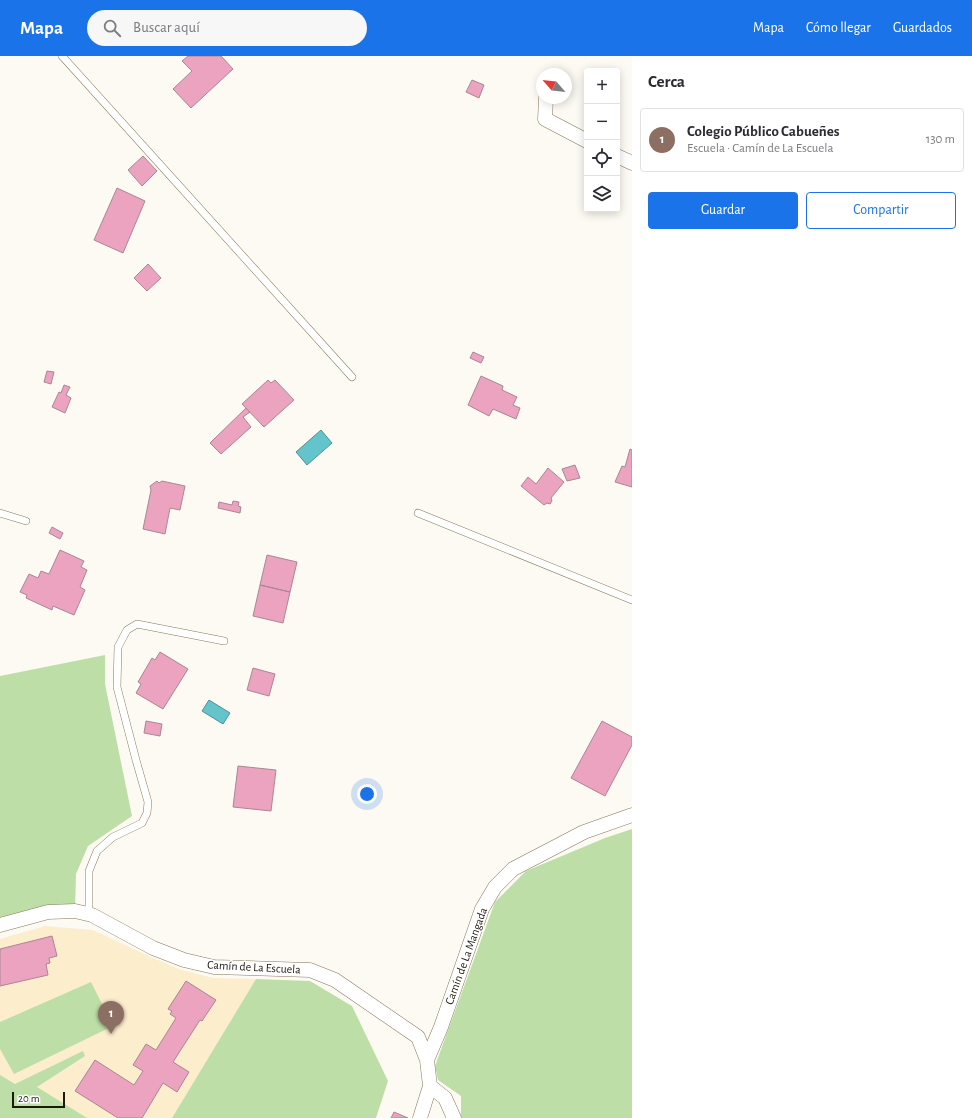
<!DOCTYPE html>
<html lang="es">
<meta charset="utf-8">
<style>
body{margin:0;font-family:"Alegreya Sans",sans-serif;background:#f7f7f7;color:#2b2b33}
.controls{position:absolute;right:12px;top:12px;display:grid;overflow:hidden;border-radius:4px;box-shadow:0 2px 10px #0003}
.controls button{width:36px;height:36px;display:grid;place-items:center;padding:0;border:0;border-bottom:1px solid #e1e1e2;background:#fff;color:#2b2b33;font:20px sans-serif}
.compass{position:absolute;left:536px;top:12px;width:36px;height:36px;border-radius:50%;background:#fff;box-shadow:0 2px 10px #0003;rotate:297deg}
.scale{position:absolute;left:12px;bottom:10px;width:53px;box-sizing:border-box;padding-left:4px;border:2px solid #1e180c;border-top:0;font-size:11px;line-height:14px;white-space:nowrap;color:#1e180c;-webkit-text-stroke:3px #fff;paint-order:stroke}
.you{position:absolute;left:367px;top:738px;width:14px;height:14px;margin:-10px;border:3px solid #fff;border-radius:50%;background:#1a73e8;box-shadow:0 0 0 6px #1a73e833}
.badge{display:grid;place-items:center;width:26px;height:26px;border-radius:50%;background:#1a73e8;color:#fff;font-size:13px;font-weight:700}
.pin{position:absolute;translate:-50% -33px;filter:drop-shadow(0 1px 2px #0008)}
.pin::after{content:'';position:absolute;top:21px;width:14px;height:12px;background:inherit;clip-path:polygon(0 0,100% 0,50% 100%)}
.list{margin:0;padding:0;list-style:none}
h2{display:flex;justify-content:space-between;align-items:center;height:52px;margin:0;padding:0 16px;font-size:17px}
h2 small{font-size:13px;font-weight:400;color:#7c7c81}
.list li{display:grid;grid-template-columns:26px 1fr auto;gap:12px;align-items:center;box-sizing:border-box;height:64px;margin:0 8px 8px;padding:0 8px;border:1px solid #e1e1e2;border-radius:4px}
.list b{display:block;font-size:15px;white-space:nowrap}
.list p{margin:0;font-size:13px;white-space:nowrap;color:#7c7c81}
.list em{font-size:13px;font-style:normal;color:#7c7c81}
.actions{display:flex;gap:8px;padding:12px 16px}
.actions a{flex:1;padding:9px 0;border:1px solid #1a73e8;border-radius:4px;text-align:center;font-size:14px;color:#1a73e8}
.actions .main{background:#1a73e8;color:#fff}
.icon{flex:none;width:22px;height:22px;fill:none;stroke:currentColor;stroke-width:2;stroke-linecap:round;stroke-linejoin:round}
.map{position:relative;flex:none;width:632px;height:1062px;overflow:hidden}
header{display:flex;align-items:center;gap:24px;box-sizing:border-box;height:56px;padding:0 20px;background:#1a73e8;color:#fff}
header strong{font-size:19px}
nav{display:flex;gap:22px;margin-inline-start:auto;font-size:14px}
.search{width:280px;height:36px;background:#f7f7f7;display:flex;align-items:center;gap:10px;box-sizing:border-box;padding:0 14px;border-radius:22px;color:#7c7c81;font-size:15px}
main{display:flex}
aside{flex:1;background:#fff}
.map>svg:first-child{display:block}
.built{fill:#fcedcd}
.green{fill:#bedea7}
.water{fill:#64c4cc;stroke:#4f9092}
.building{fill:#eba3bf;stroke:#aa8693}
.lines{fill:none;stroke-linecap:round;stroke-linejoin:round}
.service-casing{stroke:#87795a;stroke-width:8}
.minor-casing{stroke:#87795a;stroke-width:15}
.service{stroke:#fff;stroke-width:7}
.minor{stroke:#fff;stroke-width:14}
.labels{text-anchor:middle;stroke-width:3;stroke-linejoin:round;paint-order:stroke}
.street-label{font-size:12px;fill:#1e180c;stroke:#fff}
</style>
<header>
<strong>Mapa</strong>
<div class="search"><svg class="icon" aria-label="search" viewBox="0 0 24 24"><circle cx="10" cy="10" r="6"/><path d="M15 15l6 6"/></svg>Buscar aquí</div>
<nav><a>Mapa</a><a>Cómo llegar</a><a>Guardados</a></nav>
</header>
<main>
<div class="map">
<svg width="632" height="1062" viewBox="0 0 632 1062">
<rect width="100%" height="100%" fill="#fdfaf4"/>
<path class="built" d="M 45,870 L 93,874 L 151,901 L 179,913 L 213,922 L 256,923 L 172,1062 L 84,1062 L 0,1056 L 0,883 Z"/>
<path class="green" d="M 105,599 L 105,628 L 132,760 L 88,790 L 76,818 L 75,855 L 0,869 L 0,620 Z
M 632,773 L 632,1062 L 461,1062 L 461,1040 L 438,1024 L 435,1010 L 495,846 L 526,815 L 605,782 Z
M 256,923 L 310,925 L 352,950 L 388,1025 L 376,1062 L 172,1062 Z
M 91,926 L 113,970 L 14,1018 L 0,993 L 0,966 Z
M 83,995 L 85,1000 L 37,1031 L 87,1062 L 0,1062 L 0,1019 L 15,1028 Z"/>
<path class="water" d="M 321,374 L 332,387 L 307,409 L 296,396 Z
M 209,644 L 230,657 L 223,668 L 202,655 Z"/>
<path class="building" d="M 188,0 L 221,0 L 233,13 L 191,52 L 173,33 L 192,15 L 182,5 Z
M 472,24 L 484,29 L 479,42 L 466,36 Z
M 143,100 L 157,115 L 142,130 L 128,114 Z
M 117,132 L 145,145 L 123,197 L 94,184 Z
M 148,208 L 161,222 L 147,235 L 134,222 Z
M 473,296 L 484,301 L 481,307 L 470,302 Z
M 47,315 L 54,316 L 51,328 L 44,326 Z
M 481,320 L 503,330 L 502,334 L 517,341 L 513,349 L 520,352 L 516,363 L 493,353 L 489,360 L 468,349 Z
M 268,324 L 271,327 L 275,324 L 294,344 L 264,371 L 242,348 Z
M 64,329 L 70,331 L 66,339 L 71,342 L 65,357 L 52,351 L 59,336 L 61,337 Z
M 246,352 L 250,356 L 243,361 L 251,371 L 221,398 L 210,387 Z
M 630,393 L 632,394 L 632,431 L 615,426 L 622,410 L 625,411 Z
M 575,409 L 580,422 L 567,425 L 562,413 Z
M 548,412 L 564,426 L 551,442 L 552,445 L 550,448 L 547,447 L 544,449 L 521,430 L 528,421 L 536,428 Z
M 157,425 L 159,427 L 162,425 L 185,430 L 180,454 L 170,452 L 165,478 L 143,473 L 151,434 L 150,430 Z
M 233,445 L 239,446 L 238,450 L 241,451 L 240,457 L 218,452 L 219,446 L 232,449 Z
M 52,471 L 63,477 L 60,483 L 49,477 Z
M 60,494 L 84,505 L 81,511 L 87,514 L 80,531 L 85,534 L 74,559 L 53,550 L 52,554 L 26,542 L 27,539 L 20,536 L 29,518 L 38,522 L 41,515 L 49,518 Z
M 267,499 L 297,506 L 290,536 L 260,529 Z
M 260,529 L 290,536 L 283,567 L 253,560 Z
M 160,596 L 188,613 L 163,653 L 136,637 L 141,628 L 138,626 L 152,602 L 155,604 Z
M 253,612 L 275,618 L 269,640 L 247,634 Z
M 146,665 L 162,668 L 160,680 L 144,677 Z
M 602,665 L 632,681 L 632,689 L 605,740 L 571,722 Z
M 238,710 L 276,714 L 271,755 L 233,751 Z
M 52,880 L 57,900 L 49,902 L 50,907 L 46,908 L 48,919 L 0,930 L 0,893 Z
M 186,925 L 216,944 L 202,965 L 200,964 L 173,1006 L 189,1016 L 177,1036 L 163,1027 L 142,1062 L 118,1062 L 75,1035 L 95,1004 L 134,1029 L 143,1015 L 133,1009 L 146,988 L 156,994 L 176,962 L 170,958 L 172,955 L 168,953 Z
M 394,1056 L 408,1062 L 391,1062 Z"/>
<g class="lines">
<defs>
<path id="service" d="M 62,0 L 352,321
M 0,457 L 26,465
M 418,457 L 632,544
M 89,859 L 89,815 L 97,795 L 113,781 L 142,767 L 147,757 L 148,746 L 136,704 L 117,631 L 118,591 L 127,574 L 137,568 L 224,585"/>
<path id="minor" d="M 546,42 L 545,63 L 587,85
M 617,100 L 632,107
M 0,869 L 48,856 L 75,855 L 92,859 L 153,892 L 184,904 L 214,911 L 310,914 L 335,924 L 418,981 L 427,1004 L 430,1030 L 420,1062
M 427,1004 L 441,971 L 482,853 L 495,831 L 513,813 L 584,776 L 632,759
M 430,1030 L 445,1042 L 454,1062"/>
</defs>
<use href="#service" class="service-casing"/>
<use href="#minor" class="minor-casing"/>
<use href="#service" class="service"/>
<use href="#minor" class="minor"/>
</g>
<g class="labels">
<g class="street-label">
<text transform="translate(466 900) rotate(-70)" y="4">Camín de La Mangada</text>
<text transform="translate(254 911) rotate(3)" y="4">Camín de La Escuela</text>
</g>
</g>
</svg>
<div class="controls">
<button>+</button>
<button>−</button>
<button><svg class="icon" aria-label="locate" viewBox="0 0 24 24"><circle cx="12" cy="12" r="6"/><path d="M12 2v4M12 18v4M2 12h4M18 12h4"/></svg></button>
<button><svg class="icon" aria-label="layers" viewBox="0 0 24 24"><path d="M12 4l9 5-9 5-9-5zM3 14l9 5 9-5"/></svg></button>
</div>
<svg class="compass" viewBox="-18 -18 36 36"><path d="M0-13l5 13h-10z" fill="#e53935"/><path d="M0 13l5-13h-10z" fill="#7c7c81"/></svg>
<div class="scale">20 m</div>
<div class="you"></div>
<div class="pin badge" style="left:111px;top:978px;background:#8d6e63">1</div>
</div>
<aside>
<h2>Cerca<small></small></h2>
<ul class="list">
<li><span class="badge" style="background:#8d6e63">1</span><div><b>Colegio Público Cabueñes</b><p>Escuela · Camín de La Escuela</p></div><em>130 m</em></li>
</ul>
<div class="actions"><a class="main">Guardar</a><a>Compartir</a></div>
</aside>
</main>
